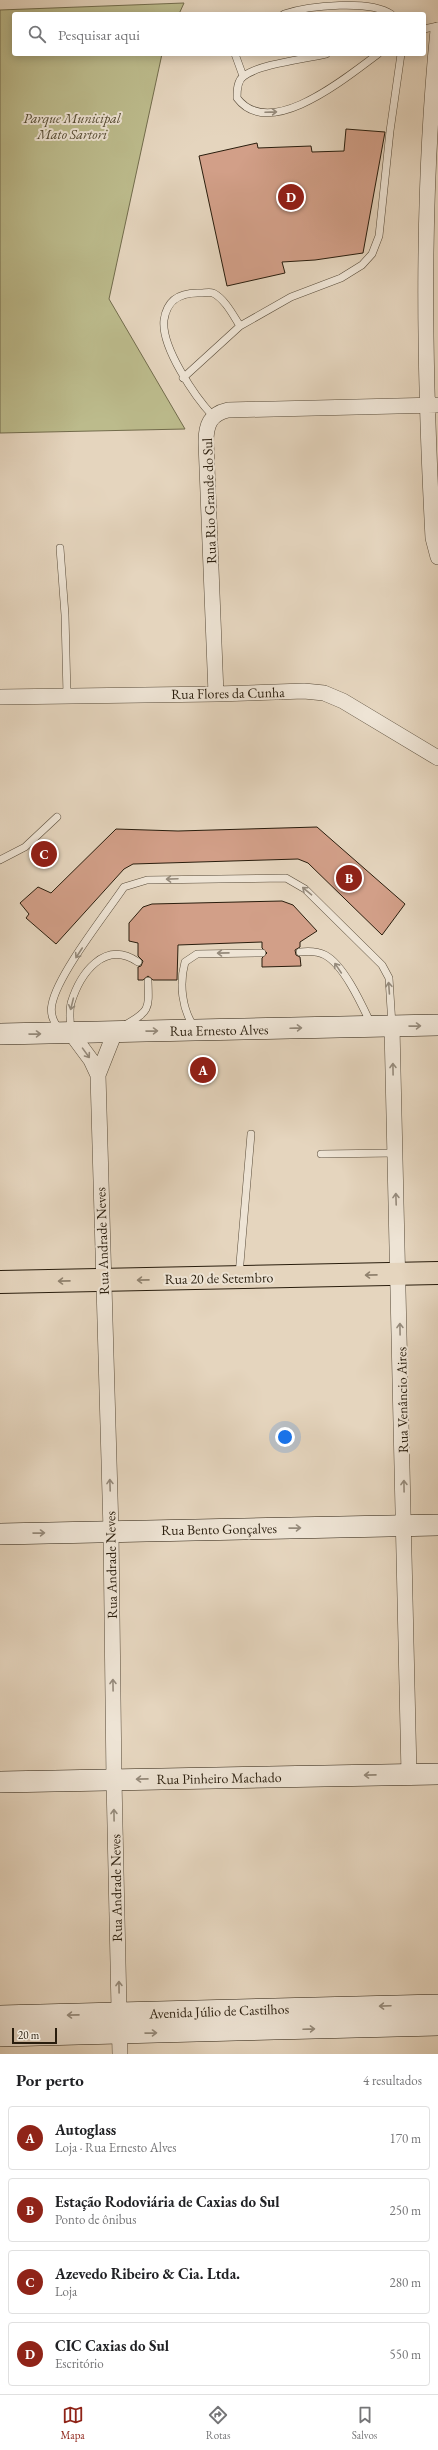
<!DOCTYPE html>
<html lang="pt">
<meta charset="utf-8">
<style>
body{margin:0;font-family:"EB Garamond",serif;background:#f2f2f2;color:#202124}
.scale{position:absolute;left:12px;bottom:10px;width:45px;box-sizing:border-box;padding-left:4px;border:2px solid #291d0d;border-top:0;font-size:11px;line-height:14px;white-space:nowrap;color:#291d0d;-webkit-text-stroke:3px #eee4d5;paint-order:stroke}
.you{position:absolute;left:285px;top:1437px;width:14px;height:14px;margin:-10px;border:3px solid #fff;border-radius:50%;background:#1a73e8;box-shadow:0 0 0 6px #1a73e833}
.badge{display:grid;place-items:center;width:26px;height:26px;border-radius:50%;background:#8f2418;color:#fff;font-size:13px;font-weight:700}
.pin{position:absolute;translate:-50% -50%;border:2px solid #fff;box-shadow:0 1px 4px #0006}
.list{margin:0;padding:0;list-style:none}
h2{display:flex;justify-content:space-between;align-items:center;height:52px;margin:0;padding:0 16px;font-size:17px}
h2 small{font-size:13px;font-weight:400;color:#757577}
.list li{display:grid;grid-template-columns:26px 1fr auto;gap:12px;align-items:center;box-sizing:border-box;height:64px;margin:0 8px 8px;padding:0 8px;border:1px solid #e0e0e0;border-radius:4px}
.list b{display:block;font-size:15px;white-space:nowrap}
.list p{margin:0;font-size:13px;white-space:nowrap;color:#757577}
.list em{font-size:13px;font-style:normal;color:#757577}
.icon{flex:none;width:22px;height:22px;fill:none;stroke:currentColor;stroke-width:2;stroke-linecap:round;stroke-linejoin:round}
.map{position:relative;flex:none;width:438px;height:2054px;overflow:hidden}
.search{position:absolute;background:#fff;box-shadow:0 2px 10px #0003;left:12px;right:12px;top:12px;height:44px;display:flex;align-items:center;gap:10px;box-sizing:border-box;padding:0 14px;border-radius:4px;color:#757577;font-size:15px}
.sheet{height:340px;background:#fff}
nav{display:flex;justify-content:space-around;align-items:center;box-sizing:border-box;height:56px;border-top:1px solid #e0e0e0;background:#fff;font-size:11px;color:#757577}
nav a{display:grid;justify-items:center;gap:2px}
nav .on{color:#8f2418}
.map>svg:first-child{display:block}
.green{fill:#bcbb8c;stroke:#726c4c}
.building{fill:#d29f88;stroke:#291d0d}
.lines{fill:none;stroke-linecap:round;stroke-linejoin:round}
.lane-casing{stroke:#584b39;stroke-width:8}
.street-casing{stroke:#584b39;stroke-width:16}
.secondary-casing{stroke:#291d0d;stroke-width:22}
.primary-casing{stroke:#291d0d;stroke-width:24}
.lane{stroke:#eee4d5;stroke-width:7}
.street{stroke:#eee4d5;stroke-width:15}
.secondary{stroke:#eee4d5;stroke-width:21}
.primary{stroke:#e5d5be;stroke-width:22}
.oneway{stroke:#958a7b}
.oneway2{stroke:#90826e}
.labels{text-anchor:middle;stroke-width:4;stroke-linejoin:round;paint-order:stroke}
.park-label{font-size:14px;font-style:italic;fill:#554c33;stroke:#eee4d5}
.street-label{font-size:14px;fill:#291d0d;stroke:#eee4d5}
</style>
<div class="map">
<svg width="438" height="2054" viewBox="0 0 438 2054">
<rect width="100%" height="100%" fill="#e5d5be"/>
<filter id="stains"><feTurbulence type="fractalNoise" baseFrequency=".005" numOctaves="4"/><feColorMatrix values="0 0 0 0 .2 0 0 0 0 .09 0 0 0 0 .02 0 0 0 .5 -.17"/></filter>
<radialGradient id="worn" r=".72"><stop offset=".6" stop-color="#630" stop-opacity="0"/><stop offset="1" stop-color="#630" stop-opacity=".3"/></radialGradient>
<path class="green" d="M 184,3 L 179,14 L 14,14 L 14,54 L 162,54 L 109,299 L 185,429 L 0,433 L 0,10 Z"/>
<path class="building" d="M 346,129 L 385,132 L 363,253 L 315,260 L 282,262 L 285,273 L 227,286 L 199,156 L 257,143 L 258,148 L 311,146 L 312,152 L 344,151 Z
M 317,827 L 405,904 L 382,935 L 308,863 L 298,859 L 133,864 L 124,869 L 56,944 L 26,918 L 29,914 L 20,903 L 38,887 L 51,893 L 116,829 L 178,831 Z
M 282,901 L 293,905 L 317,931 L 300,942 L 300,947 L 295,950 L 296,955 L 300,957 L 301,966 L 262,967 L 262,958 L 267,953 L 262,948 L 262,942 L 178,945 L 177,980 L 153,980 L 148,976 L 143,980 L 138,980 L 138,967 L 141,966 L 143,961 L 138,956 L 138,943 L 129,941 L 129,923 L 143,907 L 152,904 Z"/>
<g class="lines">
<defs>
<path id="lane" d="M 284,14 C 310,5 370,0 391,14
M 424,29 L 438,26
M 235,54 L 243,76
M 326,54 C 305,59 260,64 244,76 C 237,80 237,91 237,98 C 270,142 348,76 378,54
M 183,378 L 240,326 L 291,297 L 341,278 L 362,265 L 372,254 L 379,236 L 390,131 L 401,54
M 213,416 C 195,397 161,347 164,320 C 167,299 181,292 201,293 C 204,293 210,292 213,293 C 225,299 233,315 240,326
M 60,548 L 65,615 L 67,695
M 0,860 L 25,847 L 57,817
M 300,952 C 309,951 317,951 325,955 C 344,965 362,1005 371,1024
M 125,1025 C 150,1011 149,1009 148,981
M 194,1027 C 182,1009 179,984 185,962 L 197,954 L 262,953
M 61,1029 C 53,1024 50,1013 52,1004 C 58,974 105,915 124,887 L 147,880 L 286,878 L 305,889 L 382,965 L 389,978 L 392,1025
M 71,1031 C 70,1022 69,1012 71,1003 C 80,974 104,939 138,962
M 321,1154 L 394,1153
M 239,1275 L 251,1134"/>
<path id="street" d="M 438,30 C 421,198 424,369 433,538 L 438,557
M 216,694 L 206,442 C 206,425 210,414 228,410 L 438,405
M 0,697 L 216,694 L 304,691 L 324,693 L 343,701 L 438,758
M 392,1027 L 409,1774
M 71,1033 L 91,1060 L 98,1075 L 111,1531 L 114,1780 L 120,2054
M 98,1075 L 115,1032"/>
<path id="secondary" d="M 0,1034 L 438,1025
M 0,1534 L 438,1525
M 0,1782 L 438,1774
M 0,2016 L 438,2005
M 0,2036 L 438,2025"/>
<path id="primary" d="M 0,1282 L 438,1273"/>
</defs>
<use href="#lane" class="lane-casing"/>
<use href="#street" class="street-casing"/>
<use href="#secondary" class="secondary-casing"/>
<use href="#primary" class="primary-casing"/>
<use href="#lane" class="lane"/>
<use href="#street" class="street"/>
<use href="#secondary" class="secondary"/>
<use href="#primary" class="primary"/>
</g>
<defs><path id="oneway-shaft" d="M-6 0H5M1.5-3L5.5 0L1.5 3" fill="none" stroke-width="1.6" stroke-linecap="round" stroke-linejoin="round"/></defs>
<g class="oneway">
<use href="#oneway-shaft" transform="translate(271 112) rotate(-2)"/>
<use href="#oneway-shaft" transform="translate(172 879) rotate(178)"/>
<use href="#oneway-shaft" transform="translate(307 891) rotate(-140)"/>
<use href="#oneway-shaft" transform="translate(79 953) rotate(123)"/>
<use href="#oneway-shaft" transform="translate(223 953) rotate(179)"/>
<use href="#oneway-shaft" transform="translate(338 968) rotate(-124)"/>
<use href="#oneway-shaft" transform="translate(389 988) rotate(-94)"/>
<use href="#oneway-shaft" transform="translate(72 1004) rotate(104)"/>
<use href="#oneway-shaft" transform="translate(415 1026) rotate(-1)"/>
<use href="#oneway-shaft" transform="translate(296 1028) rotate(-2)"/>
<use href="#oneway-shaft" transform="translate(152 1031) rotate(-1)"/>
<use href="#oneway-shaft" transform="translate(35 1034) rotate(-1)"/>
<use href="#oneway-shaft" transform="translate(86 1053) rotate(54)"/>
<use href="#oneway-shaft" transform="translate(393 1069) rotate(-91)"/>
<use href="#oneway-shaft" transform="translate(396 1199) rotate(-92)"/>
<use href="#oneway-shaft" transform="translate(400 1329) rotate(-91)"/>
<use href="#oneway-shaft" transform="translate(110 1485) rotate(-92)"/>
<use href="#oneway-shaft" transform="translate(404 1486) rotate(-91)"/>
<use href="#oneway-shaft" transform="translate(295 1528) rotate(-1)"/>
<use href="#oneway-shaft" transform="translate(39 1533) rotate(-1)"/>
<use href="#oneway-shaft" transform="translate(113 1685) rotate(-91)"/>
<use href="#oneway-shaft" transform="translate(370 1775) rotate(179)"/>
<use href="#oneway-shaft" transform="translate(142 1779) rotate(179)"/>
<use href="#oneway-shaft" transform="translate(114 1815) rotate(-91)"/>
<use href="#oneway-shaft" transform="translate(119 1987) rotate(-91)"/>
<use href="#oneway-shaft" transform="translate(385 2006) rotate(178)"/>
<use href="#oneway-shaft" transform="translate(73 2015) rotate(179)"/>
<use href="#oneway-shaft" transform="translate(309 2029) rotate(-2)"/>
<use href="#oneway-shaft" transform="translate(151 2033) rotate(-1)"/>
</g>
<g class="oneway2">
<use href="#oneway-shaft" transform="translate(371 1275) rotate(179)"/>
<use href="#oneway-shaft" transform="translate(143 1280) rotate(179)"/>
<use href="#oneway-shaft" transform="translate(64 1281) rotate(179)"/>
</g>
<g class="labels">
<g class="park-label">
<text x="72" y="123">Parque Municipal<tspan x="72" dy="16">Mato Sartori</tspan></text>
</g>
<g class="street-label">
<text transform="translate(209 501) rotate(-92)" y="5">Rua Rio Grande do Sul</text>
<text transform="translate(228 693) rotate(-1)" y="5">Rua Flores da Cunha</text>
<text transform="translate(219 1030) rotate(-1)" y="5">Rua Ernesto Alves</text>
<text transform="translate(102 1241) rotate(-92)" y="5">Rua Andrade Neves</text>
<text transform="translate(219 1278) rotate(-1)" y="5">Rua 20 de Setembro</text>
<text transform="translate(402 1400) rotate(-91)" y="5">Rua Venâncio Aires</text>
<text transform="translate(219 1529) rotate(-1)" y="5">Rua Bento Gonçalves</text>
<text transform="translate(111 1565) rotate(-91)" y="5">Rua Andrade Neves</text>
<text transform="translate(219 1778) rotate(-1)" y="5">Rua Pinheiro Machado</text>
<text transform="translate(116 1888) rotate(-91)" y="5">Rua Andrade Neves</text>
<text transform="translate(219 2011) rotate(-2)" y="5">Avenida Júlio de Castilhos</text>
</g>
</g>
<rect width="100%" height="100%" filter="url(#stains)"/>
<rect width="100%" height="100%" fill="url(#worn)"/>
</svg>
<div class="scale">20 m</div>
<div class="you"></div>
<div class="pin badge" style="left:203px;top:1070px">A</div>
<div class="pin badge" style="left:349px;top:878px">B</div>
<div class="pin badge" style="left:44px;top:854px">C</div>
<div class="pin badge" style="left:291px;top:197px">D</div>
<div class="search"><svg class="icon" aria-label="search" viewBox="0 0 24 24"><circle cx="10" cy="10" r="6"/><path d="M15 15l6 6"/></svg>Pesquisar aqui</div>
</div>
<section class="sheet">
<h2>Por perto<small>4 resultados</small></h2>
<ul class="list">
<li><span class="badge">A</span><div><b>Autoglass</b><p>Loja · Rua Ernesto Alves</p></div><em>170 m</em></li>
<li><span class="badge">B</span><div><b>Estação Rodoviária de Caxias do Sul</b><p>Ponto de ônibus</p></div><em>250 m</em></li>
<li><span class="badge">C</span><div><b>Azevedo Ribeiro &amp; Cia. Ltda.</b><p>Loja</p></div><em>280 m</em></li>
<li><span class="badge">D</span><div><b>CIC Caxias do Sul</b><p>Escritório</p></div><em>550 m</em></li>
</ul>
</section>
<nav>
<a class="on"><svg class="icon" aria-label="map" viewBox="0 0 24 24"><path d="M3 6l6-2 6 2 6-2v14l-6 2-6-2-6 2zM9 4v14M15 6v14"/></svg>Mapa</a>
<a><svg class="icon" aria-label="directions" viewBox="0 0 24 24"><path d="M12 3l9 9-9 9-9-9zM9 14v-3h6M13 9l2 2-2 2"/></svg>Rotas</a>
<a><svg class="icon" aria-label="saved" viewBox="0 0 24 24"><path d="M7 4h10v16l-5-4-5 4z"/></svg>Salvos</a>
</nav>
